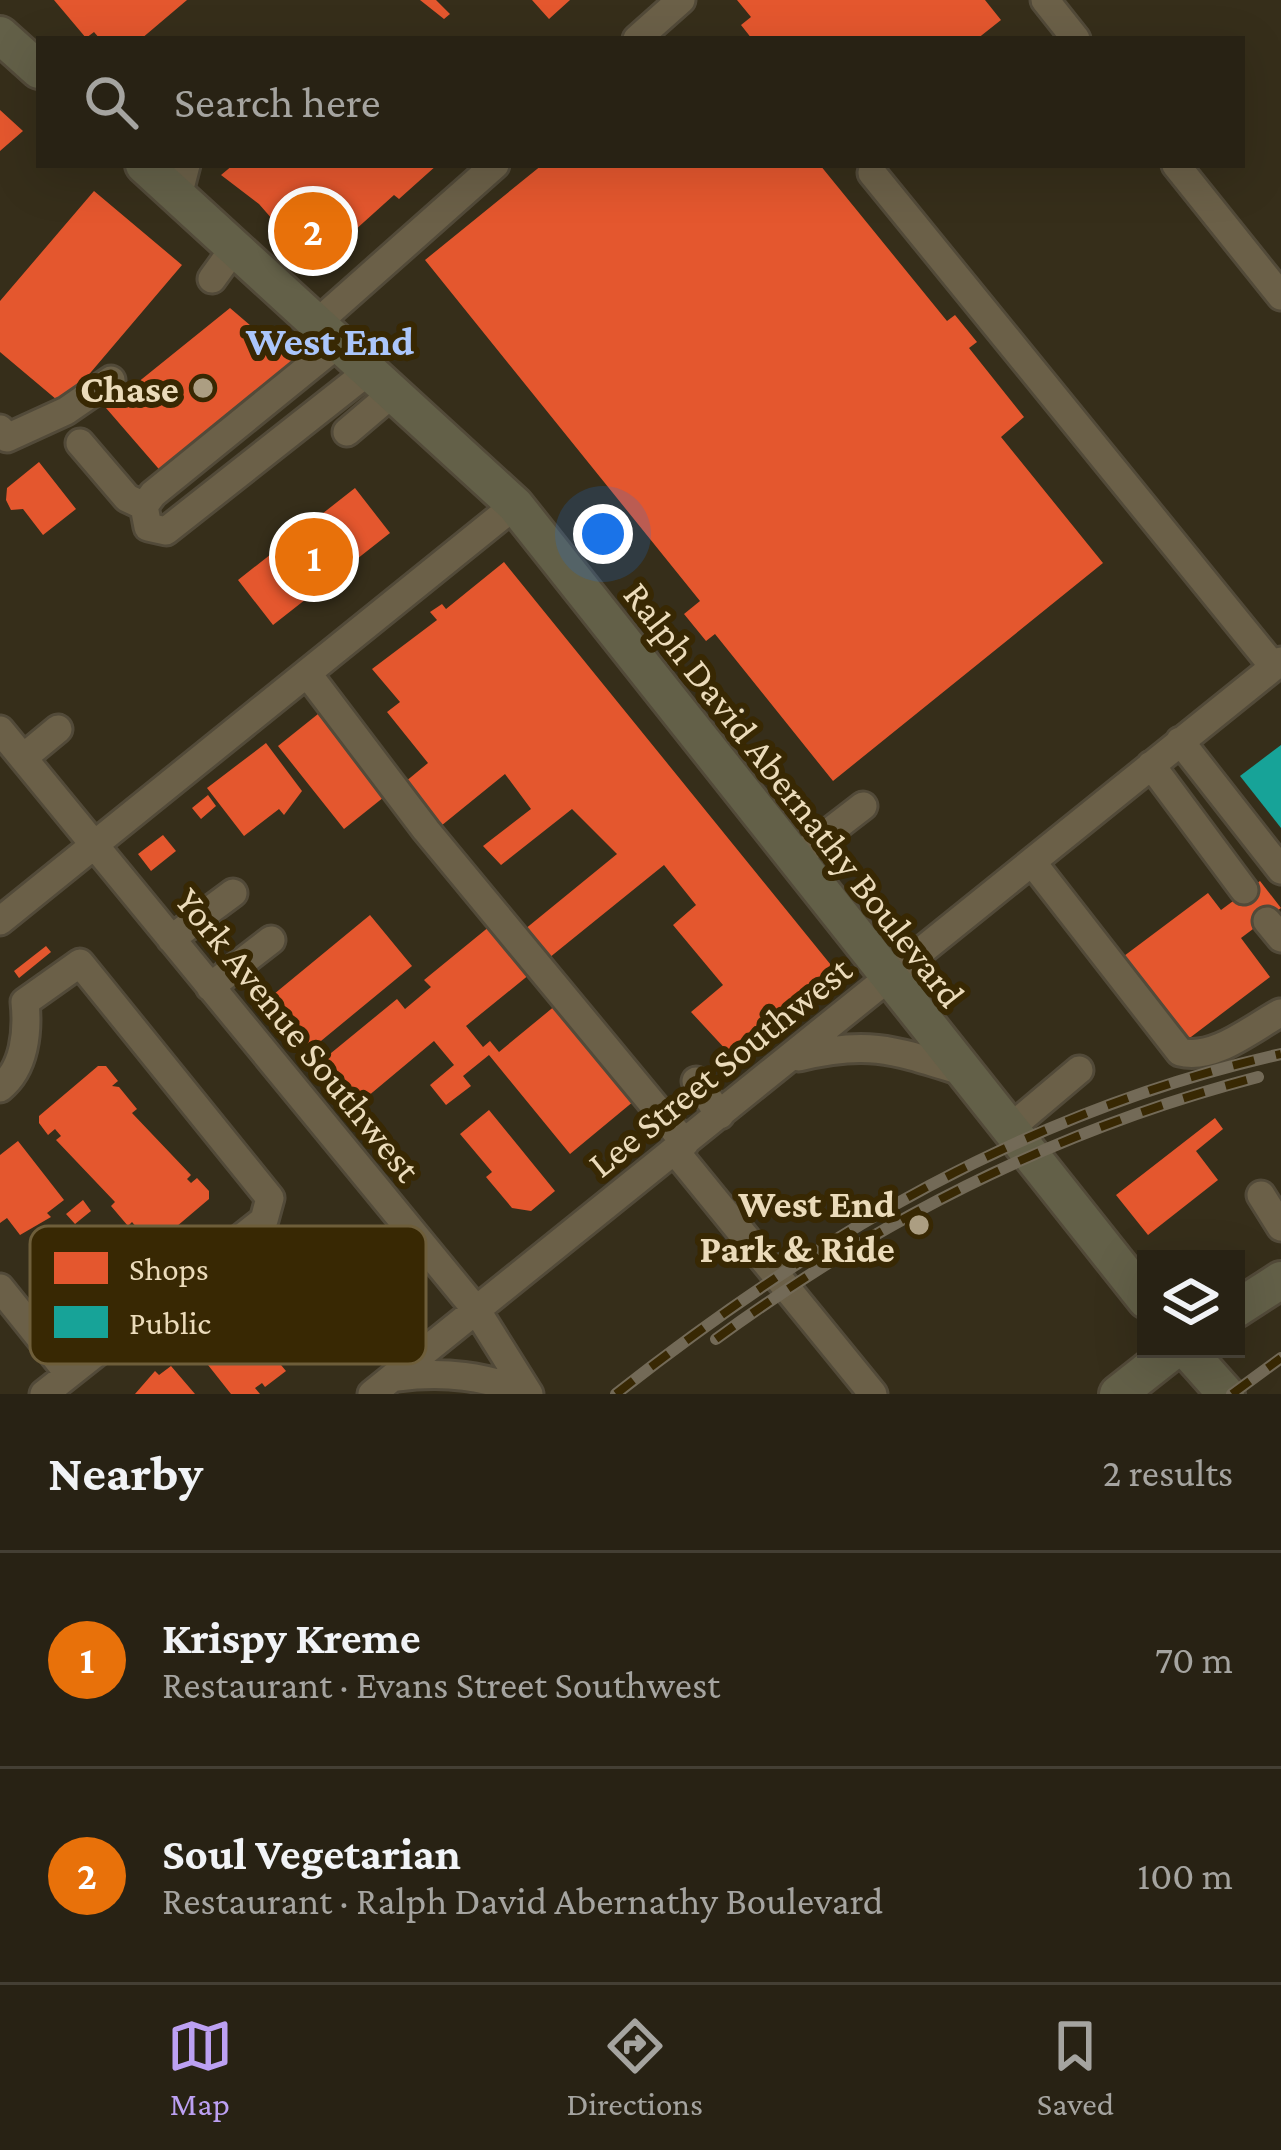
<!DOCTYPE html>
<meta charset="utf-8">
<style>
body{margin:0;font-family:"Crimson Pro",serif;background:#302a1d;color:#f1f3f6}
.controls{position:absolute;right:36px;bottom:36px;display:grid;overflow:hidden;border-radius:0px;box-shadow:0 12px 48px #0002}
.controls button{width:108px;height:108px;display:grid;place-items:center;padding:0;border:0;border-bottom:3px solid #443f34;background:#282214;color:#f1f3f6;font:60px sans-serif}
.you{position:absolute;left:603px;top:534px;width:42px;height:42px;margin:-30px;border:9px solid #fff;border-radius:50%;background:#1a73e8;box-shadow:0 0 0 18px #1a73e833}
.badge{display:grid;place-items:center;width:78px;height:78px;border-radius:50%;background:#bca0f2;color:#fff;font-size:39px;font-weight:700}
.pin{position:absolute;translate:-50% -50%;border:6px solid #fff;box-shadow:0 3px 12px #0006}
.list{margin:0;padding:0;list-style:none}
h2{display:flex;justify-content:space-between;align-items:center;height:156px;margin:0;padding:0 48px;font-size:51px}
h2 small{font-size:39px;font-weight:400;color:#a5a4a0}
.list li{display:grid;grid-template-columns:78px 1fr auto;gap:36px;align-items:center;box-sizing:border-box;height:216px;padding:0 48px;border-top:3px solid #443f34}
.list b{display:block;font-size:45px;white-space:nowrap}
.list p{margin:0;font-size:39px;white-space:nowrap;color:#a5a4a0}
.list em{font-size:39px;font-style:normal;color:#a5a4a0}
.icon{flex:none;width:66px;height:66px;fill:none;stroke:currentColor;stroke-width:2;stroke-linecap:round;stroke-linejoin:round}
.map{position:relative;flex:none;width:1281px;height:1394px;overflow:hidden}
.search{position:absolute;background:#282214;box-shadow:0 12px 48px #0002;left:36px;right:36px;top:36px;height:132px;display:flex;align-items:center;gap:30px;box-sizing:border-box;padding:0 42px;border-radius:0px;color:#a5a4a0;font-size:45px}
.sheet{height:588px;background:#282214}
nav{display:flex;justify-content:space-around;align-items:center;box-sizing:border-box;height:168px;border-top:3px solid #443f34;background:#282214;font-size:33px;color:#a5a4a0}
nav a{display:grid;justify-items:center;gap:6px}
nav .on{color:#bca0f2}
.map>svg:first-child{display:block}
.shops{fill:#e4572e}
.public{fill:#17a398}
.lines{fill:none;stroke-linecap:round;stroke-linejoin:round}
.minor-casing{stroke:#524a39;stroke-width:33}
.major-casing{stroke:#524a39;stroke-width:42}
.minor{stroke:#6b6048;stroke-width:27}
.major{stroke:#636048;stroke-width:36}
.rail-casing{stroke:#736a57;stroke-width:12}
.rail{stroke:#382803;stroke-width:8;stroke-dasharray:22;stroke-linecap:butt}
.poi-dot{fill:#ac9e82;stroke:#382803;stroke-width:4.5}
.labels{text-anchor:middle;stroke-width:12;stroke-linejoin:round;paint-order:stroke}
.poi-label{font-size:39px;font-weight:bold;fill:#ebdbba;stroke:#382803;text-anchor:end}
.street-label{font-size:39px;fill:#ebdbba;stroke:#382803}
.neighbourhood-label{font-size:42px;font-weight:bold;fill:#abc6fb;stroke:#382803}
.key{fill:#382803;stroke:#6e5e3a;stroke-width:3}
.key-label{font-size:33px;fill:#ebdbba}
</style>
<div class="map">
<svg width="1281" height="1394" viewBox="0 0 1281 1394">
<rect width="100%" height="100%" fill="#362e1a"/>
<path class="shops" d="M 54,0 L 187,0 L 141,39 L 100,39 L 94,32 L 86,38 Z
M 420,0 L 436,0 L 450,14 L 444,19 Z
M 532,0 L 570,0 L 549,19 Z
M 737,0 L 985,0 L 1001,20 L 977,39 L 752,39 L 741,25 L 751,17 Z
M 0,110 L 23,131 L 0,151 Z
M 233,165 L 437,165 L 399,199 L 394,195 L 314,267 L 259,204 L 221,175 Z
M 542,165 L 820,165 L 947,321 L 955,315 L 977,342 L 969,348 L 1024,417 L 1001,437 L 1103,563 L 833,781 L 715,634 L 706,641 L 684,614 L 700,601 L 425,260 Z
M 94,191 L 182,265 L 63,405 L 0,352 L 0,301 Z
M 230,308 L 299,367 L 164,475 L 106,408 Z
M 39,462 L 76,509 L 43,535 L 23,509 L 11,510 L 6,500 L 7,488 Z
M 355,488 L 390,533 L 273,625 L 238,580 Z
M 504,562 L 835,970 L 729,1053 L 691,1012 L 723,985 L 673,925 L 696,905 L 664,865 L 544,962 L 519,934 L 617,854 L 572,809 L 501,865 L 483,846 L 531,809 L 505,774 L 436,830 L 399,787 L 428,763 L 387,712 L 400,702 L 372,669 L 437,620 L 430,612 L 442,604 L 446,609 Z
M 318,714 L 384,797 L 344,829 L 278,746 Z
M 266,743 L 302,791 L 284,815 L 279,809 L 244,836 L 207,788 Z
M 208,795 L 216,806 L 201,819 L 192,808 Z
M 163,835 L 176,851 L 151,871 L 138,854 Z
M 1260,881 L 1281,908 L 1241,938 L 1270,977 L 1187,1040 L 1124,956 L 1208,893 L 1221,910 Z
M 370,915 L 412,966 L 310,1050 L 268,999 Z
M 490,926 L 530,974 L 466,1026 L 483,1047 L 490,1041 L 499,1052 L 556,1005 L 634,1101 L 570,1154 L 489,1055 L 463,1076 L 471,1086 L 446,1105 L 430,1085 L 454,1065 L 434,1041 L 361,1102 L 325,1058 L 397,999 L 405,1009 L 431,987 L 424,980 Z
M 46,946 L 51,952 L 19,978 L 14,971 Z
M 98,1066 L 106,1066 L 118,1081 L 112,1086 L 119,1087 L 137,1109 L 132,1113 L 191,1175 L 187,1179 L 191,1183 L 197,1178 L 209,1191 L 209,1199 L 150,1249 L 130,1235 L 138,1229 L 132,1222 L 128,1226 L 111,1206 L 115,1202 L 56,1140 L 61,1136 L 55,1129 L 48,1135 L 39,1123 L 39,1116 Z
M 489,1110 L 555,1191 L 531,1211 L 512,1208 L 486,1177 L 492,1172 L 460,1134 Z
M 1215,1118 L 1223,1129 L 1196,1151 L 1218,1180 L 1148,1235 L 1116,1195 Z
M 18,1141 L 64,1200 L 47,1213 L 51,1217 L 20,1235 L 7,1218 L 0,1223 L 0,1155 Z
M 83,1200 L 91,1211 L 75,1224 L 66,1214 Z
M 321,1236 L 327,1236 L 375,1298 L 374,1304 L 360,1314 L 355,1308 L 349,1313 L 353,1318 L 329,1337 L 324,1331 L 281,1365 L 286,1371 L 265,1387 L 262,1383 L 255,1388 L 260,1394 L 231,1394 L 189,1341 L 207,1327 L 213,1333 L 219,1328 L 215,1323 L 304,1252 L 312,1252 L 307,1246 Z
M 171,1366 L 195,1394 L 135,1394 L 155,1371 L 159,1375 Z"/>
<path class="public" d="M 1281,745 L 1281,828 L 1240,776 Z"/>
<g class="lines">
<defs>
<path id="minor" d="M 1045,0 L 1076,39
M 637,39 L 681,0
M 1176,165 L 1281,296
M 872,173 L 1274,667
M 178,196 L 186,165
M 212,279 L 235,247
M 318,322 L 495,165
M 340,342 L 153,494 L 144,506 L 148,527 L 166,531 L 370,370
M 0,429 L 7,438 L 66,411 L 111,380
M 347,432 L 394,392
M 80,443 L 127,498 L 144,506
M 307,673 L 426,830 L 685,1143
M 0,730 L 477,1311 L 529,1394
M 1180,741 L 1281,870
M 23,758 L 58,729
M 1151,765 L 1244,890
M 793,860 L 863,806
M 1032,862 L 1180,1052 C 1213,1061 1251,1029 1280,1013
M 0,921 L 515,505
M 1267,921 L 1281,938
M 171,939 L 233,893
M 210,987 L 271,940
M 799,1057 C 868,1040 894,1050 961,1071
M 696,1081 L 720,1115
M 0,1088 C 25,1068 28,1031 25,1002 L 80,963 L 270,1198 L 264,1220 L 44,1394
M 1008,1130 L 1079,1070
M 675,1151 L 873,1394
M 1261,1195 L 1281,1227
M 0,1288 L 69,1374
M 397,1377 C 446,1371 483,1376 528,1393
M 372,1394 L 1281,661"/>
<path id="major" d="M 0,35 L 39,70
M 144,165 L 515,505 L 1146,1300
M 1236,1309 L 1281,1280
M 1186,1349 L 1226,1394
M 1118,1394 L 1175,1349"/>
</defs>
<use href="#minor" class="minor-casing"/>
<use href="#major" class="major-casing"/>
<use href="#minor" class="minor"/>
<use href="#major" class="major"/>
<defs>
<path id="rail" d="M 716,1339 C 880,1219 1060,1128 1258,1077
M 616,1394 C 817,1236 1029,1110 1281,1054
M 1232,1394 L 1281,1358"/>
</defs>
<use href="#rail" class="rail-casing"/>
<use href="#rail" class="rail"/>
</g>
<g class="poi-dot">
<circle cx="203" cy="388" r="12"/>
<circle cx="919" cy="1225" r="12"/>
</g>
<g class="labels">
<g class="poi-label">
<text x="179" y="402">Chase</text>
<text x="895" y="1217">West End<tspan x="895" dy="45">Park &amp; Ride</tspan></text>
</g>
<g class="street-label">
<text transform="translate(795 794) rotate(52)" y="14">Ralph David Abernathy Boulevard</text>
<text transform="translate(299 1034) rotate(51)" y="14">York Avenue Southwest</text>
<text transform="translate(719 1066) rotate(-39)" y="14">Lee Street Southwest</text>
</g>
<g class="neighbourhood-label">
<text x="330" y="355">West End</text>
</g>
</g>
<rect x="30" y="1226" width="396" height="138" rx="18" class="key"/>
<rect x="54" y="1252" width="54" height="32" fill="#e4572e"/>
<rect x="54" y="1306" width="54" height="32" fill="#17a398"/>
<g class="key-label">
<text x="129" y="1280">Shops</text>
<text x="129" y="1334">Public</text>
</g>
</svg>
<div class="controls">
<button><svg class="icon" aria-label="layers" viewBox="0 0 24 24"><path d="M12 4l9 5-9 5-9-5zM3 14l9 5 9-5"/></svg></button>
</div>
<div class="you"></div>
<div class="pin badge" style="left:314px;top:557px;background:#e8710a">1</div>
<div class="pin badge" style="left:313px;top:231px;background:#e8710a">2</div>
<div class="search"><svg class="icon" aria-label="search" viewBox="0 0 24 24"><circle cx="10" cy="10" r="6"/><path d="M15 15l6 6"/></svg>Search here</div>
</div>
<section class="sheet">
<h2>Nearby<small>2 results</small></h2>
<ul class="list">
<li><span class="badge" style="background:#e8710a">1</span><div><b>Krispy Kreme</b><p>Restaurant · Evans Street Southwest</p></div><em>70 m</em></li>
<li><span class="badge" style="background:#e8710a">2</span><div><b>Soul Vegetarian</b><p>Restaurant · Ralph David Abernathy Boulevard</p></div><em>100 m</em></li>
</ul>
</section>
<nav>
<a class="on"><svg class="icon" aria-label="map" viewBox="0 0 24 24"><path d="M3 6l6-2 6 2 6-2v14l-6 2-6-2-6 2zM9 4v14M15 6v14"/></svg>Map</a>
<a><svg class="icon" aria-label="directions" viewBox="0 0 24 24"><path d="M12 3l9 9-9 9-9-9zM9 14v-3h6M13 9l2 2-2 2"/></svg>Directions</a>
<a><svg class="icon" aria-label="saved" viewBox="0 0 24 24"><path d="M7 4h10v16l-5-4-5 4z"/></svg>Saved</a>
</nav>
